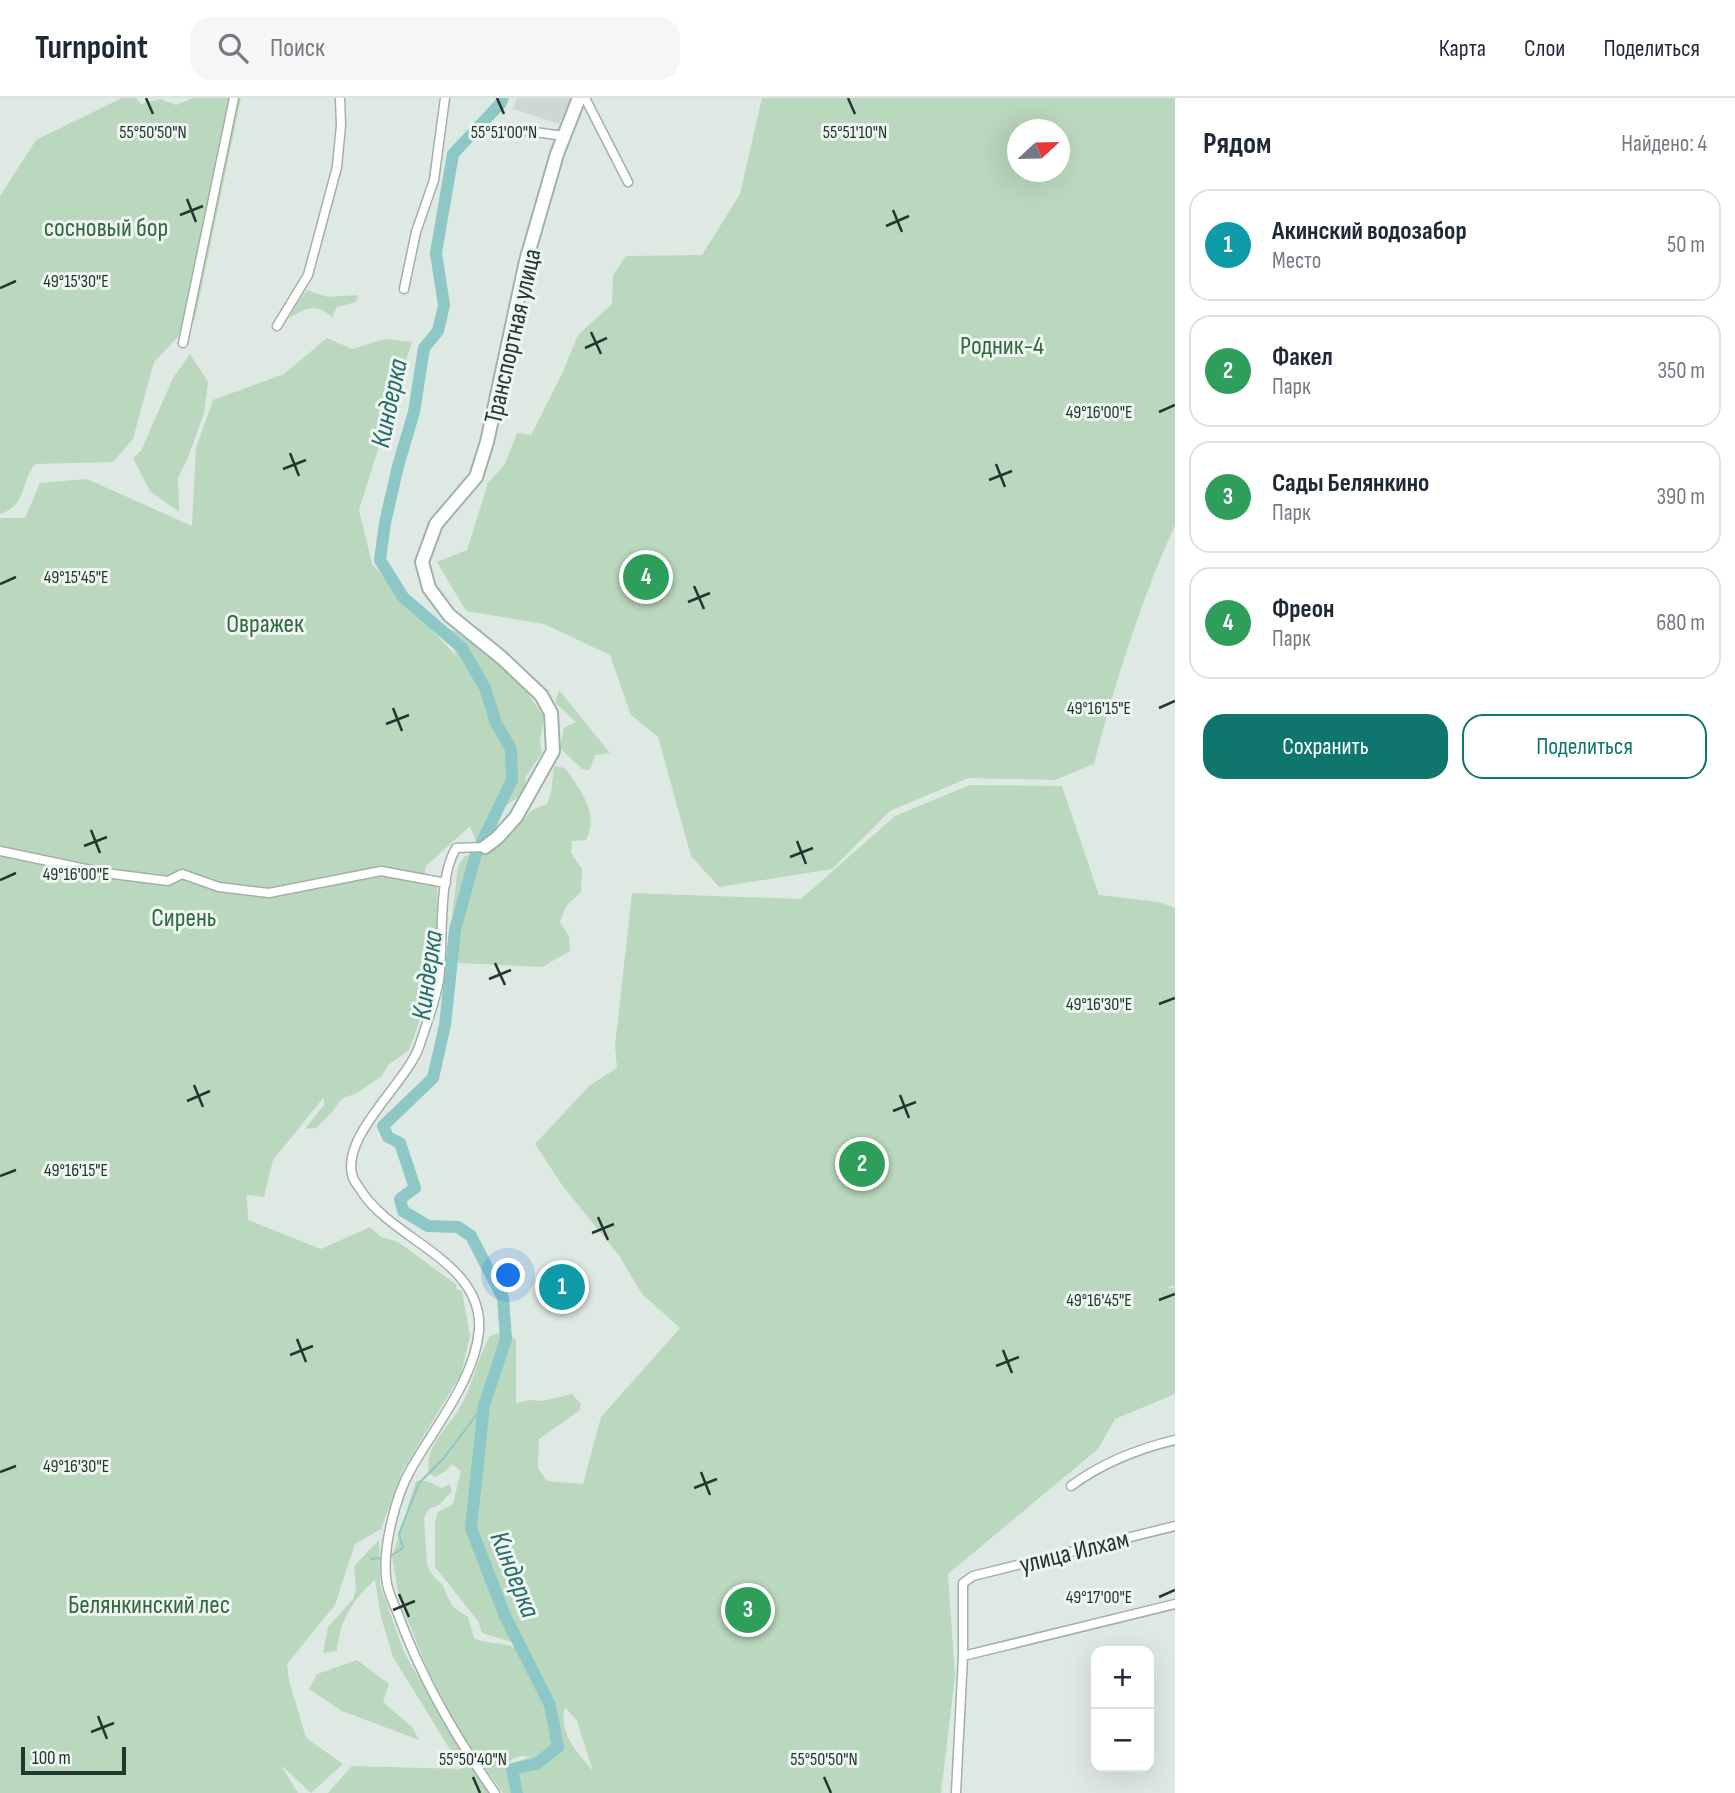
<!DOCTYPE html>
<html lang="ru">
<meta charset="utf-8">
<style>
body{margin:0;font-family:"Sofia Sans Condensed",sans-serif;background:#f6f6f7;color:#1f2937}
.controls{position:absolute;right:21px;bottom:21px;display:grid;overflow:hidden;border-radius:14px;box-shadow:0 7px 28px #0002}
.controls button{width:63px;height:63px;display:grid;place-items:center;padding:0;border:0;border-bottom:2px solid #e0e1e3;background:#fff;color:#1f2937;font:35px sans-serif}
.compass{position:absolute;left:1007px;top:21px;width:63px;height:63px;border-radius:50%;background:#fff;box-shadow:0 7px 28px #0002;rotate:68deg}
.scale{position:absolute;left:21px;bottom:18px;width:105px;box-sizing:border-box;padding-left:7px;border:4px solid #22372e;border-top:0;font-size:19px;line-height:24px;white-space:nowrap;color:#22372e;-webkit-text-stroke:5px #eff6f1;paint-order:stroke}
.you{position:absolute;left:509px;top:1178px;width:24px;height:24px;margin:-18px;border:5px solid #fff;border-radius:50%;background:#1a73e8;box-shadow:0 0 0 10px #1a73e833}
.badge{display:grid;place-items:center;width:46px;height:46px;border-radius:50%;background:#0f766e;color:#fff;font-size:23px;font-weight:700}
.pin{position:absolute;translate:-50% -50%;border:4px solid #fff;box-shadow:0 2px 7px #0006}
.list{margin:0;padding:0;list-style:none}
h2{display:flex;justify-content:space-between;align-items:center;height:91px;margin:0;padding:0 28px;font-size:30px}
h2 small{font-size:23px;font-weight:400;color:#747a83}
.list li{display:grid;grid-template-columns:46px 1fr auto;gap:21px;align-items:center;box-sizing:border-box;height:112px;margin:0 14px 14px;padding:0 14px;border:2px solid #e0e1e3;border-radius:21px}
.list b{display:block;font-size:26px;white-space:nowrap}
.list p{margin:0;font-size:23px;white-space:nowrap;color:#747a83}
.list em{font-size:23px;font-style:normal;color:#747a83}
.actions{display:flex;gap:14px;padding:21px 28px}
.actions a{flex:1;padding:16px 0;border:2px solid #0f766e;border-radius:21px;text-align:center;font-size:24px;color:#0f766e}
.actions .main{background:#0f766e;color:#fff}
.icon{flex:none;width:38px;height:38px;fill:none;stroke:currentColor;stroke-width:2;stroke-linecap:round;stroke-linejoin:round}
.map{position:relative;flex:none;width:1175px;height:1695px;overflow:hidden}
header{display:flex;align-items:center;gap:42px;box-sizing:border-box;height:98px;padding:0 35px;background:#fff;border-bottom:2px solid #e0e1e3}
header strong{font-size:33px}
nav{display:flex;gap:38px;margin-inline-start:auto;font-size:24px}
.search{width:490px;height:63px;background:#f6f6f7;display:flex;align-items:center;gap:18px;box-sizing:border-box;padding:0 24px;border-radius:21px;color:#747a83;font-size:26px}
main{display:flex}
aside{flex:1;background:#fff}
.map>svg:first-child{display:block}
.built{fill:#ced8d2}
.green{fill:#bad8bd;fill-rule:evenodd}
.lines{fill:none;stroke-linecap:round;stroke-linejoin:round}
.stream{stroke:#8dc8c6;stroke-width:2}
.river{stroke:#8dc8c6;stroke-width:12}
.street-casing{stroke:#a3b0a9;stroke-width:11}
.secondary-casing{stroke:#a0b3a9;stroke-width:16}
.street{stroke:#fff;stroke-width:8}
.secondary{stroke:#fff;stroke-width:12}
.ticks{fill:none;stroke:#22372e;stroke-width:2.5}
.labels{text-anchor:middle;stroke-width:6;stroke-linejoin:round;paint-order:stroke}
.park-label{font-size:26px;fill:#32683d;stroke:#eff6f1}
.street-label{font-size:26px;fill:#22372e;stroke:#eff6f1}
.water-label{font-size:28px;font-style:italic;fill:#246b6a;stroke:#eff6f1}
.ticks-label{font-size:18px;text-anchor:middle;fill:#22372e;stroke:#eff6f1;stroke-width:6;stroke-linejoin:round;paint-order:stroke}
</style>
<header>
<strong>Turnpoint</strong>
<div class="search"><svg class="icon" aria-label="search" viewBox="0 0 24 24"><circle cx="10" cy="10" r="6"/><path d="M15 15l6 6"/></svg>Поиск</div>
<nav><a>Карта</a><a>Слои</a><a>Поделиться</a></nav>
</header>
<main>
<div class="map">
<svg width="1175" height="1695" viewBox="0 0 1175 1695">
<rect width="100%" height="100%" fill="#dfe9e3"/>
<path class="built" d="M 517,0 L 572,0 L 559,26 L 513,11 Z"/>
<path class="green" d="M 122,0 L 136,0 L 141,6 L 160,1 L 176,7 L 193,0 L 241,0 L 195,221 L 154,264 L 133,341 L 113,364 L 35,366 C 19,387 28,406 0,416 L 0,98 L 36,42 Z
M 762,0 L 1175,0 L 1175,427 C 1139,507 1116,582 1094,666 L 1055,682 L 968,680 L 890,713 L 832,771 L 719,789 L 691,758 L 658,639 L 631,617 L 610,557 L 544,526 L 466,513 L 437,464 L 467,452 L 488,385 L 505,366 L 517,335 L 531,337 L 562,276 L 578,237 L 612,206 L 613,177 L 626,158 L 702,157 L 740,96 ZM 1018,32 L 1060,32 L 1060,74 L 1018,74 Z
M 307,192 L 328,199 L 358,197 L 356,204 L 337,209 L 332,219 C 316,205 305,210 290,220 L 293,211 Z
M 327,240 L 352,251 L 385,241 L 412,244 L 359,412 L 372,466 L 456,558 L 448,531 L 467,537 L 483,553 L 496,562 L 527,594 L 544,619 L 540,642 L 542,655 L 525,680 L 528,693 L 505,708 L 493,738 L 477,745 L 470,728 L 426,768 L 423,787 L 437,788 L 438,836 L 432,889 L 409,952 L 388,967 L 382,978 L 357,995 L 341,1001 L 334,1012 L 316,1030 L 305,1031 L 324,1007 L 324,999 L 273,1062 L 264,1099 L 247,1097 L 248,1122 L 321,1151 L 370,1129 L 381,1139 L 398,1144 L 457,1187 L 456,1191 L 462,1193 L 470,1238 L 461,1276 L 403,1372 L 381,1431 L 355,1446 L 335,1507 L 287,1566 L 289,1582 L 306,1640 L 343,1666 L 311,1695 L 281,1667 L 298,1695 L 0,1695 L 0,420 L 25,420 L 40,385 L 87,381 L 192,428 L 196,350 L 213,302 L 284,276 Z
M 190,256 L 208,284 L 204,315 L 187,362 L 178,380 L 179,414 L 150,393 L 133,360 L 141,353 L 173,280 Z
M 559,592 L 610,655 L 595,657 L 590,672 L 582,671 L 560,650 L 564,630 L 576,624 L 555,604 Z
M 554,668 L 565,670 C 580,691 600,716 586,742 L 572,743 L 571,755 L 582,771 L 581,794 L 566,808 L 560,824 L 569,838 L 570,853 L 542,869 L 459,865 L 448,854 L 458,768 L 465,758 L 488,754 L 520,726 L 532,712 L 547,706 L 551,694 Z
M 970,687 L 1062,688 L 1099,797 L 1159,804 L 1175,810 L 1175,1188 L 1165,1189 L 1175,1190 L 1175,1296 L 1115,1321 L 1098,1351 L 948,1476 L 955,1578 L 941,1695 L 514,1695 L 510,1670 L 516,1664 L 530,1659 C 519,1656 512,1660 506,1668 L 512,1695 L 503,1695 L 467,1645 L 445,1606 L 426,1568 L 399,1500 L 392,1459 L 416,1383 L 427,1383 L 442,1390 L 449,1386 L 452,1393 L 439,1407 L 429,1411 L 424,1420 L 427,1467 L 434,1479 L 442,1486 L 452,1508 L 468,1519 L 474,1540 C 487,1547 502,1543 515,1550 L 512,1544 L 482,1535 L 478,1523 L 435,1469 L 435,1423 L 438,1414 L 453,1406 L 461,1373 L 452,1366 L 446,1373 L 435,1379 L 429,1376 C 424,1344 451,1329 463,1304 C 474,1282 478,1259 490,1238 L 505,1233 L 516,1242 L 516,1305 L 529,1302 L 542,1303 L 572,1296 L 581,1306 L 579,1313 L 539,1341 L 538,1370 L 547,1383 L 583,1386 L 601,1319 L 680,1230 L 642,1196 L 620,1159 L 562,1087 L 535,1046 L 589,988 L 617,970 L 615,948 L 632,795 L 801,801 L 895,718 ZM 565,1609 L 577,1623 L 593,1673 C 577,1654 558,1635 565,1609 Z
M 379,1442 L 380,1487 L 404,1554 L 466,1663 L 490,1695 L 328,1695 L 352,1668 L 462,1671 L 393,1559 L 381,1519 L 375,1482 C 353,1501 339,1524 337,1553 L 323,1555 L 328,1529 L 353,1501 L 356,1491 L 354,1468 Z
M 357,1562 L 389,1586 L 383,1604 L 413,1630 L 419,1642 L 342,1613 L 309,1591 L 317,1576 Z"/>
<g class="lines">
<path class="stream" d="M 389,1459 L 403,1450 L 399,1436 L 419,1385 L 443,1361 L 484,1307
M 371,1461 L 383,1460"/>
<path class="river" d="M 503,0 L 500,6 L 453,56 L 436,155 L 444,207 L 438,233 L 424,250 L 414,314 L 398,368 L 385,425 L 380,462 L 403,499 L 462,550 L 485,590 L 496,625 L 511,651 L 512,682 L 476,756 L 455,832 L 445,927 L 433,980 L 383,1028 L 388,1039 L 400,1045 L 415,1090 L 400,1101 L 403,1113 L 428,1128 L 458,1129 L 471,1138 L 503,1200 L 506,1241 L 484,1307 L 471,1430 L 505,1518 L 550,1607 L 558,1649 L 536,1666 L 512,1671 L 517,1695"/>
<defs>
<path id="street" d="M 585,0 L 628,84
M 527,33 L 564,38
M 404,191 L 416,134 L 434,82 L 445,0
M 277,228 L 308,177 L 337,69 L 341,27 L 340,0
M 183,245 L 234,0
M 485,749 L 456,750 C 437,782 444,844 439,882 C 435,904 426,928 419,949 C 405,987 339,1039 353,1080 C 355,1085 360,1090 362,1094 C 393,1142 484,1164 479,1232 C 475,1281 434,1330 411,1371 C 395,1399 381,1454 387,1486 C 389,1496 394,1506 398,1516 C 421,1579 456,1640 495,1695
M 0,753 L 105,775 L 168,783 L 182,776 L 219,789 L 269,795 L 381,773 L 446,785
M 1071,1388 C 1102,1365 1137,1351 1175,1342
M 963,1558 L 1175,1506
M 956,1695 L 963,1558 L 963,1485 L 973,1478 L 1175,1428"/>
<path id="secondary" d="M 485,749 L 497,740 L 516,719 L 553,653 L 551,615 L 541,597 L 502,560 L 449,517 L 429,490 L 422,464 L 436,426 L 476,379 L 487,344 L 526,163 L 557,56 L 579,0"/>
</defs>
<use href="#street" class="street-casing"/>
<use href="#secondary" class="secondary-casing"/>
<use href="#street" class="street"/>
<use href="#secondary" class="secondary"/>
</g>
<path class="ticks" d="M 146,0 L 153,16M 497,0 L 504,16M 848,0 L 855,16M 187,101 L 196,124M 893,112 L 902,134M 180,117 L 203,108M 886,128 L 909,118M 0,190 L 16,183M 591,234 L 601,256M 585,250 L 607,240M 1159,314 L 1175,307M 290,355 L 299,378M 996,366 L 1005,389M 283,371 L 306,362M 989,382 L 1012,373M 0,486 L 16,479M 694,488 L 704,511M 688,504 L 710,495M 393,610 L 402,633M 1159,610 L 1175,603M 386,626 L 409,617M 91,732 L 100,755M 797,743 L 806,766M 84,748 L 107,739M 790,759 L 813,750M 0,782 L 16,775M 495,865 L 505,887M 489,881 L 511,872M 1159,906 L 1175,900M 194,987 L 203,1009M 900,997 L 909,1020M 187,1003 L 210,993M 893,1013 L 916,1004M 0,1078 L 16,1072M 598,1119 L 608,1142M 592,1135 L 614,1126M 1159,1202 L 1175,1196M 297,1241 L 306,1264M 1003,1252 L 1012,1275M 290,1257 L 313,1248M 996,1268 L 1019,1259M 0,1374 L 16,1368M 701,1374 L 710,1397M 694,1390 L 717,1381M 399,1496 L 409,1519M 1159,1499 L 1175,1492M 393,1512 L 415,1503M 98,1618 L 107,1641M 91,1634 L 114,1625M 473,1679 L 480,1695M 824,1679 L 831,1695"/>
<g class="labels">
<g class="park-label">
<text x="106" y="138">сосновый бор</text>
<text x="1002" y="256">Родник-4</text>
<text x="265" y="534">Овражек</text>
<text x="184" y="828">Сирень</text>
<text x="149" y="1515">Белянкинский лес</text>
</g>
<g class="street-label">
<text transform="translate(512 238) rotate(-77)" y="9">Транспортная улица</text>
<text transform="translate(1074 1453) rotate(-14)" y="9">улица Илхам</text>
</g>
<g class="water-label">
<text transform="translate(388 305) rotate(-78)" y="10">Киндерка</text>
<text transform="translate(426 877) rotate(-82)" y="10">Киндерка</text>
<text transform="translate(516 1476) rotate(68)" y="10">Киндерка</text>
</g>
</g>
<g class="ticks-label">
<text x="153" y="40">55°50'50"N</text>
<text x="504" y="40">55°51'00"N</text>
<text x="855" y="40">55°51'10"N</text>
<text x="76" y="189">49°15'30"E</text>
<text x="1099" y="320">49°16'00"E</text>
<text x="76" y="485">49°15'45"E</text>
<text x="1099" y="616">49°16'15"E</text>
<text x="76" y="782">49°16'00"E</text>
<text x="1099" y="912">49°16'30"E</text>
<text x="76" y="1078">49°16'15"E</text>
<text x="1099" y="1208">49°16'45"E</text>
<text x="76" y="1374">49°16'30"E</text>
<text x="1099" y="1505">49°17'00"E</text>
<text x="473" y="1667">55°50'40"N</text>
<text x="824" y="1667">55°50'50"N</text>
</g>
</svg>
<div class="controls">
<button>+</button>
<button>−</button>
</div>
<svg class="compass" viewBox="-18 -18 36 36"><path d="M0-13l5 13h-10z" fill="#e53935"/><path d="M0 13l5-13h-10z" fill="#747a83"/></svg>
<div class="scale">100 m</div>
<div class="you"></div>
<div class="pin badge" style="left:562px;top:1189px;background:#0f9aa8">1</div>
<div class="pin badge" style="left:862px;top:1066px;background:#2e9e5b">2</div>
<div class="pin badge" style="left:748px;top:1512px;background:#2e9e5b">3</div>
<div class="pin badge" style="left:646px;top:479px;background:#2e9e5b">4</div>
</div>
<aside>
<h2>Рядом<small>Найдено: 4</small></h2>
<ul class="list">
<li><span class="badge" style="background:#0f9aa8">1</span><div><b>Акинский водозабор</b><p>Место</p></div><em>50 m</em></li>
<li><span class="badge" style="background:#2e9e5b">2</span><div><b>Факел</b><p>Парк</p></div><em>350 m</em></li>
<li><span class="badge" style="background:#2e9e5b">3</span><div><b>Сады Белянкино</b><p>Парк</p></div><em>390 m</em></li>
<li><span class="badge" style="background:#2e9e5b">4</span><div><b>Фреон</b><p>Парк</p></div><em>680 m</em></li>
</ul>
<div class="actions"><a class="main">Сохранить</a><a>Поделиться</a></div>
</aside>
</main>
